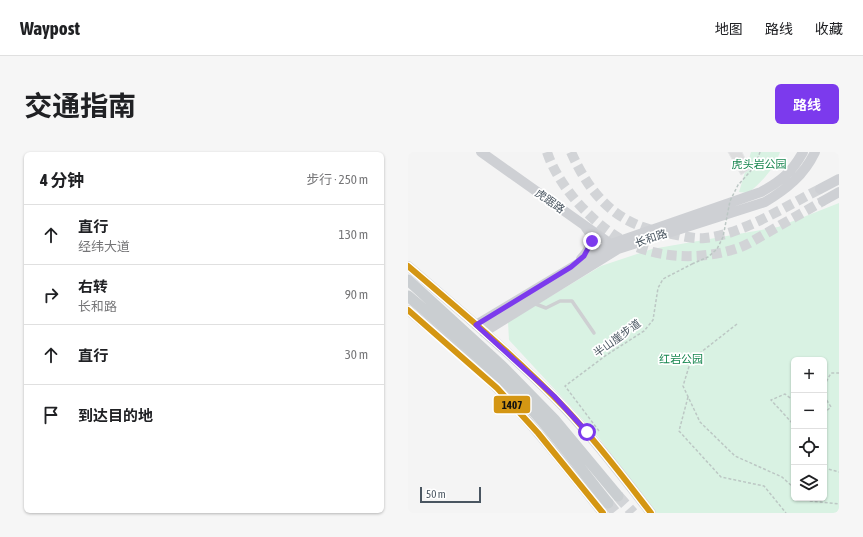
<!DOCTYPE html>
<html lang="zh">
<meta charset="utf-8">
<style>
body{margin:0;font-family:"Asap Condensed","Noto Sans SC",sans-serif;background:#f6f6f6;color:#202124}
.controls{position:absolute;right:12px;bottom:12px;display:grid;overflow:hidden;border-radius:6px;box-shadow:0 1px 3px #0004}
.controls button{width:36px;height:36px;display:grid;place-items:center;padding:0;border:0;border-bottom:1px solid #e0e0e0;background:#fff;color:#202124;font:20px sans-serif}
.scale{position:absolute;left:12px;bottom:10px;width:61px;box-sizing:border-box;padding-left:4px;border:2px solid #4a5661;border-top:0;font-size:11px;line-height:14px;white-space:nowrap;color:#4a5661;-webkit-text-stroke:3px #fff;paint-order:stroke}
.stop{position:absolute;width:12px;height:12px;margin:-9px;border:3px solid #7c3aed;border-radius:50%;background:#fff}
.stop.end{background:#7c3aed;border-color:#fff;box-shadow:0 1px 4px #0008}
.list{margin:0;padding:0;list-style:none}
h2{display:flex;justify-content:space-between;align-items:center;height:52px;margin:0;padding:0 16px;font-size:17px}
h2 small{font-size:13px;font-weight:400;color:#757577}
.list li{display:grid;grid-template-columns:26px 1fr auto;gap:12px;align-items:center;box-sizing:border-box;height:60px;padding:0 16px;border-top:1px solid #e0e0e0}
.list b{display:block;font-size:15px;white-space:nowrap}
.list p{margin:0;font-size:13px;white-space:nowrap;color:#757577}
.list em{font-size:13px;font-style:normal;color:#757577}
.icon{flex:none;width:22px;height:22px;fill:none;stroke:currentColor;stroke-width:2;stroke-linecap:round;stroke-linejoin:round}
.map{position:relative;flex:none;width:431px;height:361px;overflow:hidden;border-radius:6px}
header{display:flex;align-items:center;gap:24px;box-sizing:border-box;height:56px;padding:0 20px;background:#fff;border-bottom:1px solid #e0e0e0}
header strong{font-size:19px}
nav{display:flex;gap:22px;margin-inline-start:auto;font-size:14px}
.intro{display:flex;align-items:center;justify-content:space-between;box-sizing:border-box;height:96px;padding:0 24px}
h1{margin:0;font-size:28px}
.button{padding:10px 18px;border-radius:6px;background:#7c3aed;color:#fff;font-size:14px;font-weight:700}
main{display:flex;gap:24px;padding:0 24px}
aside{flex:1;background:#fff;border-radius:6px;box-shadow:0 1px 3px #0004}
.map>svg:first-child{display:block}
.green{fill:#d9f2e3;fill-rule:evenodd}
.building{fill:#ddddde;stroke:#e5e6e7}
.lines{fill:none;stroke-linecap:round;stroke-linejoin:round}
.secondary-tunnel{stroke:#d2d4d7;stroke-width:10;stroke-dasharray:10 5;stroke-linecap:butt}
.primary-tunnel{stroke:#d2d4d7;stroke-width:11;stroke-dasharray:11 5.5;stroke-linecap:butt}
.path{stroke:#bcc7c4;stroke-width:1.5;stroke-dasharray:3 2;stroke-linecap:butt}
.lane{stroke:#ced0d2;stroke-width:3.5}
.secondary{stroke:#ced0d4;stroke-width:10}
.primary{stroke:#caced1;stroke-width:11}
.path-bridge{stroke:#bcc7c4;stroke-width:1.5;stroke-dasharray:3 2;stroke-linecap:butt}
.bus-1-casing{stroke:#fff;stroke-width:9}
.bus-1{stroke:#d49613;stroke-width:6}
.route{stroke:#7c3aed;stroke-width:5}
.labels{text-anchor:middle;stroke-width:3.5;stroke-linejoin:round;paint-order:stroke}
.park-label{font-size:11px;fill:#17864f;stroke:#fff}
.street-label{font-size:11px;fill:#4a5661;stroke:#fff}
.line-badge{stroke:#fff;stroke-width:1.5}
.pale-badge-label{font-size:11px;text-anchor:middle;font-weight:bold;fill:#111}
</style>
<header>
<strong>Waypost</strong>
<nav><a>地图</a><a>路线</a><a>收藏</a></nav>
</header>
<div class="intro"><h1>交通指南</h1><a class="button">路线</a></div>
<main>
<aside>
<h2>4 分钟<small>步行 · 250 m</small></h2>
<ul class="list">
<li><svg class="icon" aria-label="ahead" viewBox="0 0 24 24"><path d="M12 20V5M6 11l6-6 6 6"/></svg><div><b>直行</b><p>经纬大道</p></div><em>130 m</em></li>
<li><svg class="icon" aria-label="right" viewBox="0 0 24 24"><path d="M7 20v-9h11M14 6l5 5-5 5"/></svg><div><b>右转</b><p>长和路</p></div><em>90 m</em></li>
<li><svg class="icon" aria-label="ahead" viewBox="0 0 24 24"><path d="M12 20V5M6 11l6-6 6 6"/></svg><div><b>直行</b></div><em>30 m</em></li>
<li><svg class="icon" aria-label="arrive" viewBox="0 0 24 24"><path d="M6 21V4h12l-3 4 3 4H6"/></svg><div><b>到达目的地</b></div></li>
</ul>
</aside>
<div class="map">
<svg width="431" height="361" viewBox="0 0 431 361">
<rect width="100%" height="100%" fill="#f4f4f4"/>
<path class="green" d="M 343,0 L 372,0 C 367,16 353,31 340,41 L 331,40 Z
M 431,51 L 431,361 L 247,361 L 188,282 L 101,188 L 100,170 L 193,114 L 244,97 L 370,75 ZM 386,208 L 416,208 L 416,346 L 386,346 Z"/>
<path class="building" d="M 320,0 L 334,0 L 342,17 L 333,23 Z"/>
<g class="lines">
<path class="secondary-tunnel" d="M 139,0 C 151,37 192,81 229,95 C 260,107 298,107 330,96 C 339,93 348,87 357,82 C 376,71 396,60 415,49
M 163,0 C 184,47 212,75 264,82 C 274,84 287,87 297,86 C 333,83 380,53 412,37"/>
<path class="primary-tunnel" d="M 210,344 L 225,361
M 200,351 L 208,361"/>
<path class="path" d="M 329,172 L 283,208 L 275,234 L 292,270 L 327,304 L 374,325 L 386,336
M 416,234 L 423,221 L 431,221
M 416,244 L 423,255 L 416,261
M 280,245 L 271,279 L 313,325 L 356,334 L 378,361
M 386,249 L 377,242 L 363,248 L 386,273
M 191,279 L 157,234 L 197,204 L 236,179 L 245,168 L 250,136 L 255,127 L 284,112
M 416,316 L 431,320
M 398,346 L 401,349 L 431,352"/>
<path class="lane" d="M 125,151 L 138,156 L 152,149 L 164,149 L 186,181"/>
<path class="secondary" d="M 73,0 L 207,95
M 412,37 L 431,27
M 415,49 L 431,40
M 173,107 C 181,98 188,87 178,76
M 0,114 C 49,156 99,198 145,244 C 181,280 212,321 243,361
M 0,158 C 30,183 61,208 89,236 C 127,275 161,318 195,361
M 68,173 L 203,92 L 353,40 C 373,29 384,20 395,0
M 76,180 L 210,97 L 357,50 C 379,37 396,23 407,0"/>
<path class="primary" d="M 0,128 L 94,214 L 146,267 L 210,344
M 0,144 C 40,178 81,212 117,250 C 147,282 173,317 200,351"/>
<path class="path-bridge" d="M 284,112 L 300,105 L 309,97 L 315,85 L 322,49 L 330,33 L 347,14 L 352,0"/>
<defs>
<path id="bus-1" d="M 0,114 C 54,160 109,206 158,257 C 189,290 216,326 243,361
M 0,158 L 89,236 L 130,281 L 195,361"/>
</defs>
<use href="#bus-1" class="bus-1-casing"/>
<use href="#bus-1" class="bus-1"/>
</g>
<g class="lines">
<path class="route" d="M 179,280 L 146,244 L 68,173 L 163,115 L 176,104 L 184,89"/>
</g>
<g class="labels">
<g class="park-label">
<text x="351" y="16">虎头岩公园</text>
<text x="273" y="211">红岩公园</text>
</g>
<g class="street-label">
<text transform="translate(142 49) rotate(35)" y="4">虎踞路</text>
<text transform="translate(243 86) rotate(-18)" y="4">长和路</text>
<text transform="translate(209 186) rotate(-36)" y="4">半山崖步道</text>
</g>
</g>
<rect class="line-badge" x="85" y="243" width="38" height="19" rx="4" fill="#d49613"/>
<g class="pale-badge-label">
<text x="104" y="257">1407</text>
</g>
</svg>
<div class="controls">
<button>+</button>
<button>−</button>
<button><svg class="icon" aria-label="locate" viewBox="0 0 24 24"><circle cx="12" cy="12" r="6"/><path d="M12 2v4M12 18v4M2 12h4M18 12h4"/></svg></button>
<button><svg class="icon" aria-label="layers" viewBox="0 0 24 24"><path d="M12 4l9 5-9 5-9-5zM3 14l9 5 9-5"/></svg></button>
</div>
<div class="scale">50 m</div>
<div class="stop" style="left:179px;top:280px"></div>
<div class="stop end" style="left:184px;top:89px"></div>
</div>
</main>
